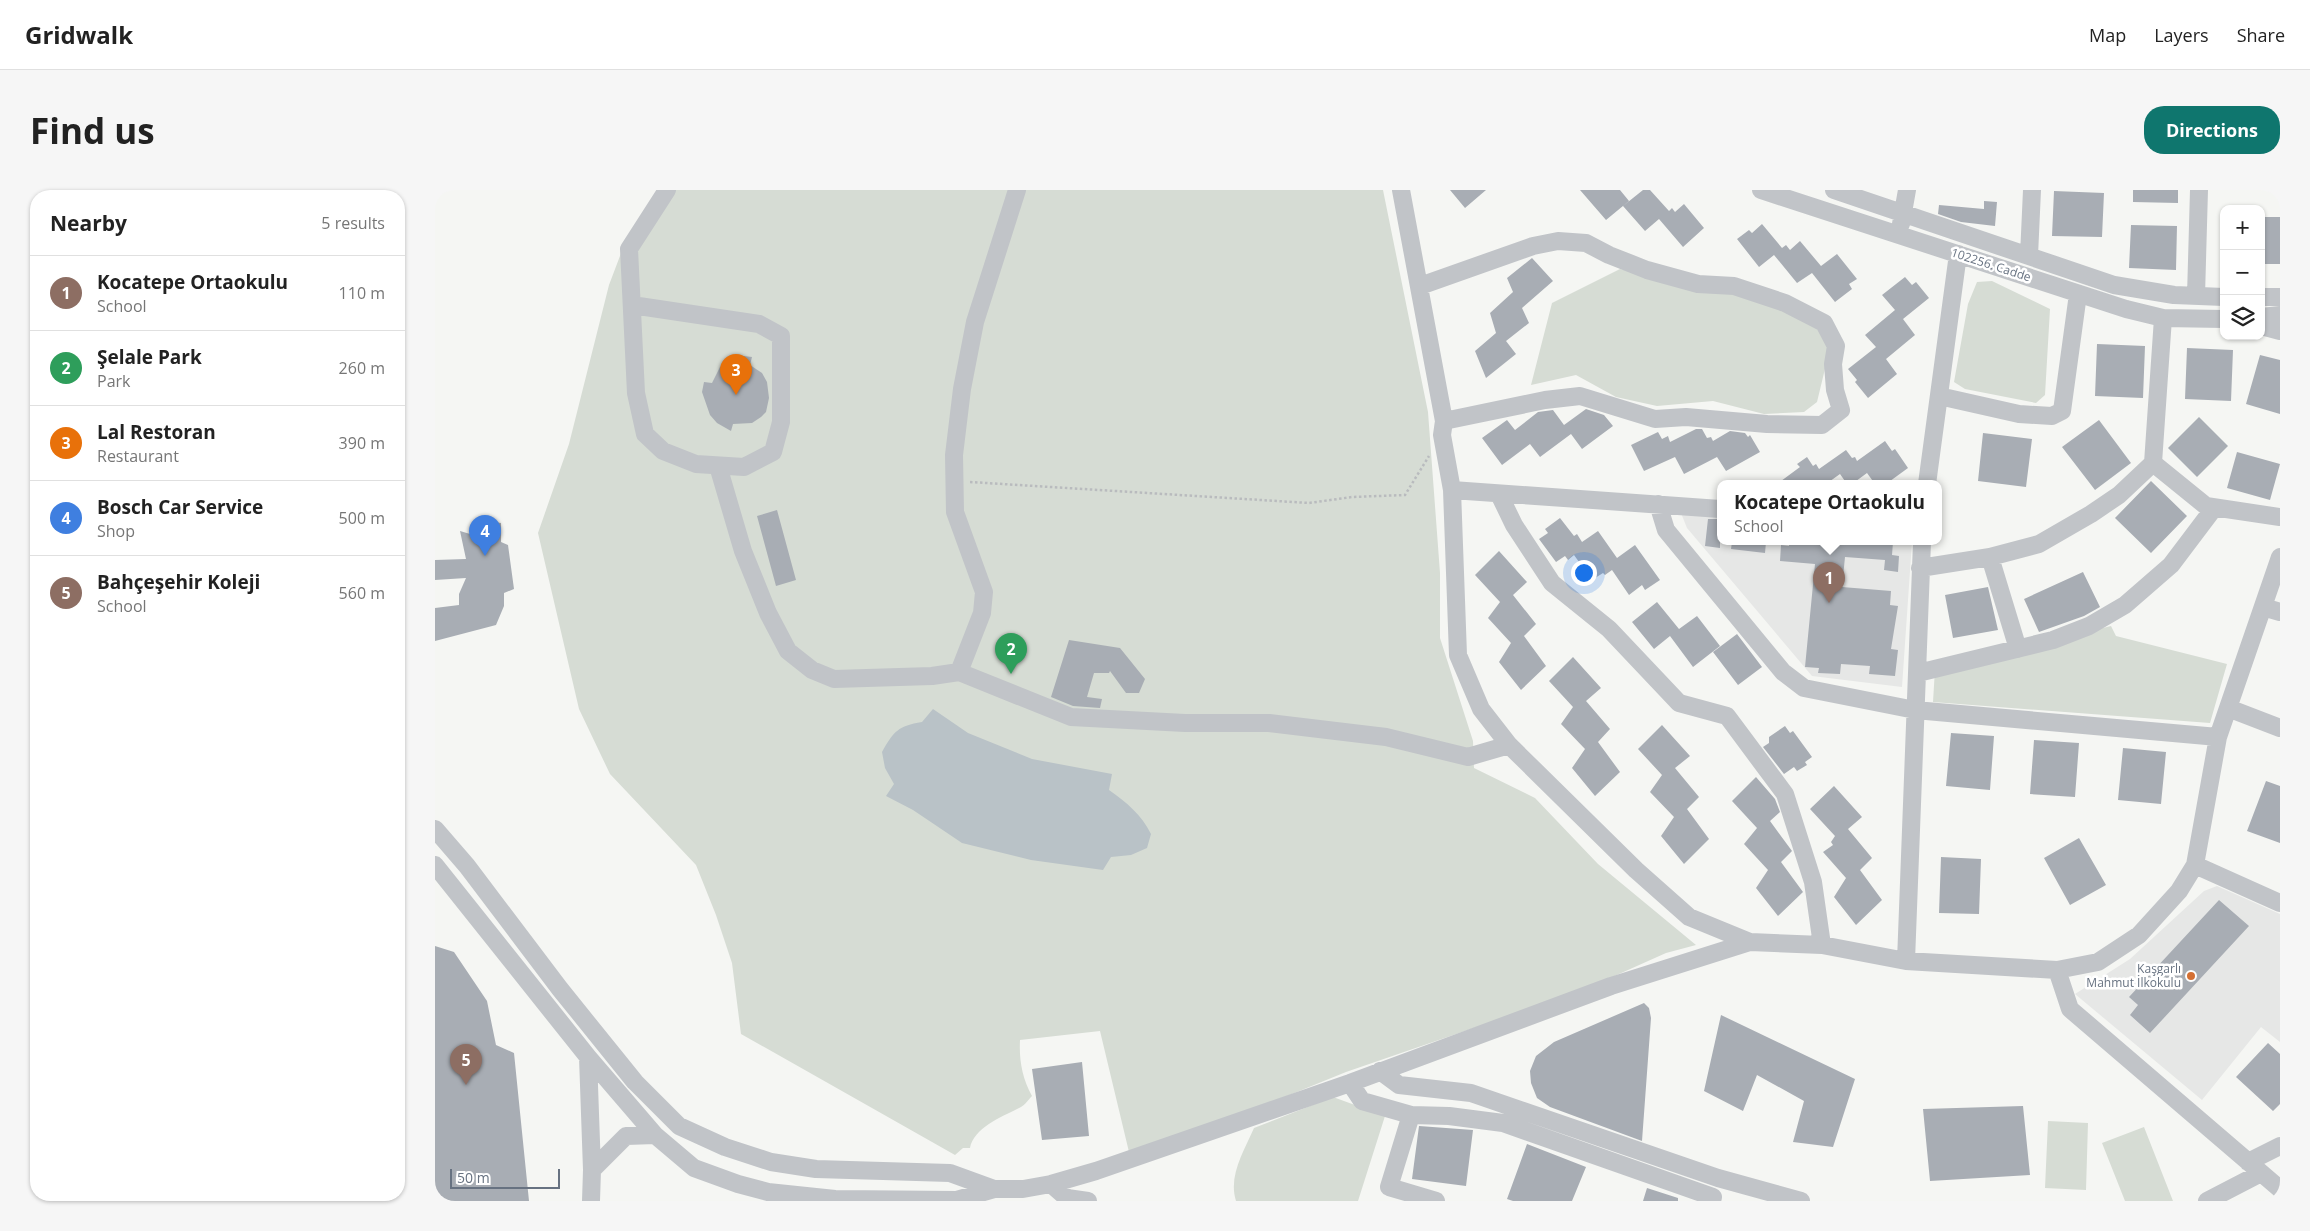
<!DOCTYPE html>
<meta charset="utf-8">
<style>
body{margin:0;font-family:"Open Sans",sans-serif;background:#f6f6f6;color:#222}
.controls{position:absolute;right:15px;top:15px;display:grid;overflow:hidden;border-radius:10px;box-shadow:0 1px 4px #0004}
.controls button{width:45px;height:45px;display:grid;place-items:center;padding:0;border:0;border-bottom:1px solid #e0e0e0;background:#fff;color:#222;font:25px sans-serif}
.scale{position:absolute;left:15px;bottom:12px;width:110px;box-sizing:border-box;padding-left:5px;border:2px solid #677281;border-top:0;font-size:14px;line-height:18px;white-space:nowrap;color:#677281;-webkit-text-stroke:4px #fff;paint-order:stroke}
.you{position:absolute;left:1148px;top:382px;width:18px;height:18px;margin:-12px;border:4px solid #fff;border-radius:50%;background:#1a73e8;box-shadow:0 0 0 8px #1a73e833}
.badge{display:grid;place-items:center;width:32px;height:32px;border-radius:50%;background:#0f766e;color:#fff;font-size:16px;font-weight:700}
.pin{position:absolute;translate:-50% -41px;filter:drop-shadow(0 1px 2px #0008)}
.pin::after{content:'';position:absolute;top:26px;width:18px;height:15px;background:inherit;clip-path:polygon(0 0,100% 0,50% 100%)}
.popup{position:absolute;left:1282px;top:290px;width:225px;height:65px;box-sizing:border-box;display:grid;place-content:center;border-radius:10px;background:#fff;filter:drop-shadow(0 1px 4px #0005);font-size:16px;white-space:nowrap;color:#767676}
.popup b{font-size:19px;color:#222}
.popup::after{content:'';position:absolute;left:50%;top:100%;margin-left:-10px;border:10px solid transparent;border-top-color:#fff}
.list{margin:0;padding:0;list-style:none}
h2{display:flex;justify-content:space-between;align-items:center;height:65px;margin:0;padding:0 20px;font-size:21px}
h2 small{font-size:16px;font-weight:400;color:#767676}
.list li{display:grid;grid-template-columns:32px 1fr auto;gap:15px;align-items:center;box-sizing:border-box;height:75px;padding:0 20px;border-top:1px solid #e0e0e0}
.list b{display:block;font-size:19px;white-space:nowrap}
.list p{margin:0;font-size:16px;white-space:nowrap;color:#767676}
.list em{font-size:16px;font-style:normal;color:#767676}
.icon{flex:none;width:28px;height:28px;fill:none;stroke:currentColor;stroke-width:2;stroke-linecap:round;stroke-linejoin:round}
.map{position:relative;flex:none;width:1845px;height:1011px;overflow:hidden;border-radius:20px}
header{display:flex;align-items:center;gap:30px;box-sizing:border-box;height:70px;padding:0 25px;background:#fff;border-bottom:1px solid #e0e0e0}
header strong{font-size:24px}
nav{display:flex;gap:28px;margin-inline-start:auto;font-size:18px}
.intro{display:flex;align-items:center;justify-content:space-between;box-sizing:border-box;height:120px;padding:0 30px}
h1{margin:0;font-size:35px}
.button{padding:12px 22px;border-radius:20px;background:#0f766e;color:#fff;font-size:18px;font-weight:700}
main{display:flex;gap:30px;padding:0 30px}
aside{flex:1;background:#fff;border-radius:20px;box-shadow:0 1px 4px #0004}
.map>svg:first-child{display:block}
.built{fill:#e6e7e6}
.green{fill:#d6dcd4}
.water{fill:#b9c2c7}
.building{fill:#a8adb4}
.lines{fill:none;stroke-linecap:round;stroke-linejoin:round}
.path{stroke:#b9bbbe;stroke-width:2.5;stroke-dasharray:2.5 2.5;stroke-linecap:butt}
.minor{stroke:#c1c4c8;stroke-width:18}
.poi-dot{fill:#d47034;stroke:#fff;stroke-width:2}
.labels{text-anchor:middle;stroke-width:5;stroke-linejoin:round;paint-order:stroke}
.street-label{font-size:12px;fill:#677281;stroke:#fff}
.poi-label{font-size:12px;fill:#677281;stroke:#fff;text-anchor:end}
</style>
<header>
<strong>Gridwalk</strong>
<nav><a>Map</a><a>Layers</a><a>Share</a></nav>
</header>
<div class="intro"><h1>Find us</h1><a class="button">Directions</a></div>
<main>
<aside>
<h2>Nearby<small>5 results</small></h2>
<ul class="list">
<li><span class="badge" style="background:#8d6e63">1</span><div><b>Kocatepe Ortaokulu</b><p>School</p></div><em>110 m</em></li>
<li><span class="badge" style="background:#2e9e5b">2</span><div><b>Şelale Park</b><p>Park</p></div><em>260 m</em></li>
<li><span class="badge" style="background:#e8710a">3</span><div><b>Lal Restoran</b><p>Restaurant</p></div><em>390 m</em></li>
<li><span class="badge" style="background:#3f7fe0">4</span><div><b>Bosch Car Service</b><p>Shop</p></div><em>500 m</em></li>
<li><span class="badge" style="background:#8d6e63">5</span><div><b>Bahçeşehir Koleji</b><p>School</p></div><em>560 m</em></li>
</ul>
</aside>
<div class="map">
<svg width="1845" height="1011" viewBox="0 0 1845 1011">
<rect width="100%" height="100%" fill="#f5f6f3"/>
<path class="built" d="M 1246,323 L 1285,326 L 1285,352 L 1477,352 L 1467,497 L 1377,486 L 1252,338 Z
M 1782,696 L 1845,724 L 1845,852 L 1826,837 L 1767,910 L 1640,804 L 1695,769 L 1769,701 Z"/>
<path class="green" d="M 222,0 L 948,0 L 993,222 L 1005,383 L 1005,448 L 1038,551 L 1039,578 L 1100,608 L 1163,674 L 1261,755 L 1231,763 L 1146,801 L 911,882 L 852,906 L 694,962 L 665,841 L 585,850 C 584,870 587,888 597,906 C 593,910 590,915 586,917 C 569,926 539,937 535,958 L 528,958 L 520,965 L 306,844 L 297,773 L 281,725 L 261,675 L 175,584 L 144,519 L 103,343 L 134,254 L 174,95 L 188,58 Z
M 1185,79 L 1295,101 L 1368,121 L 1394,140 L 1395,158 L 1382,212 L 1369,222 L 1329,224 L 1278,211 L 1222,216 L 1181,207 L 1141,185 L 1096,195 L 1117,113 Z
M 1557,91 L 1615,119 L 1610,205 L 1601,213 L 1530,199 L 1519,192 L 1533,114 L 1542,92 Z
M 1676,436 L 1681,446 L 1792,474 L 1775,533 L 1498,512 L 1500,479 Z
M 898,907 L 950,926 L 923,1011 L 801,1011 C 793,986 809,961 819,938 Z
M 1613,931 L 1653,933 L 1651,1000 L 1610,998 Z
M 1709,937 L 1738,1011 L 1690,1011 L 1667,953 Z"/>
<path class="water" d="M 498,519 L 533,543 L 597,569 L 677,584 L 674,600 C 692,613 706,624 716,644 L 712,658 L 696,665 L 676,667 L 668,680 L 596,670 L 527,653 L 478,620 L 451,606 L 459,594 L 450,578 L 447,562 C 459,541 463,536 487,532 Z"/>
<path class="building" d="M 1015,0 L 1051,0 L 1030,18 Z
M 1145,0 L 1185,0 L 1194,11 L 1171,30 Z
M 1208,0 L 1215,0 L 1234,21 L 1237,18 L 1240,22 L 1249,14 L 1269,38 L 1248,57 L 1224,29 L 1210,41 L 1188,16 Z
M 1698,0 L 1743,0 L 1743,13 L 1698,12 Z
M 1619,1 L 1669,3 L 1667,47 L 1617,46 Z
M 1549,11 L 1562,12 L 1560,36 L 1526,32 L 1503,24 L 1504,15 L 1549,19 Z
M 1826,27 L 1845,27 L 1845,74 L 1826,74 Z
M 1327,34 L 1347,58 L 1351,55 L 1355,60 L 1365,51 L 1386,76 L 1402,64 L 1422,89 L 1414,94 L 1417,99 L 1400,112 L 1377,83 L 1362,93 L 1339,65 L 1324,77 L 1302,49 L 1314,40 L 1317,43 Z
M 1696,35 L 1742,36 L 1741,80 L 1694,78 Z
M 1097,68 L 1118,91 L 1087,118 L 1094,133 L 1071,151 L 1081,164 L 1051,188 L 1040,161 L 1061,143 L 1055,123 L 1078,102 L 1072,88 Z
M 1470,87 L 1477,95 L 1481,92 L 1494,108 L 1468,129 L 1480,145 L 1451,169 L 1462,184 L 1433,208 L 1420,192 L 1422,190 L 1413,179 L 1441,157 L 1430,145 L 1460,120 L 1447,105 Z
M 1662,154 L 1710,156 L 1708,208 L 1660,206 Z
M 1752,158 L 1798,160 L 1796,211 L 1750,209 Z
M 1825,165 L 1845,170 L 1845,224 L 1811,214 Z
M 309,166 L 317,167 L 315,175 L 327,183 L 332,192 L 334,208 L 331,222 L 326,227 L 317,233 L 298,234 L 296,241 L 282,233 L 275,225 L 267,202 L 269,192 L 277,193 L 285,177 Z
M 1151,219 L 1169,225 L 1178,236 L 1147,259 L 1136,244 L 1105,267 L 1095,254 L 1067,275 L 1047,248 L 1072,230 L 1080,240 L 1103,222 L 1118,220 L 1129,235 Z
M 1764,227 L 1793,256 L 1762,287 L 1733,258 Z
M 1664,230 L 1696,273 L 1660,300 L 1627,257 Z
M 1261,239 L 1267,239 L 1272,248 L 1276,247 L 1278,251 L 1295,241 L 1310,243 L 1313,247 L 1315,245 L 1325,262 L 1291,281 L 1282,267 L 1249,284 L 1240,267 L 1209,281 L 1196,255 L 1223,242 L 1227,249 L 1233,246 L 1235,252 Z
M 1548,243 L 1597,249 L 1591,297 L 1543,291 Z
M 1450,251 L 1457,261 L 1460,259 L 1473,278 L 1451,294 L 1440,294 L 1432,283 L 1417,294 L 1412,294 L 1405,284 L 1391,294 L 1342,294 L 1365,277 L 1362,274 L 1372,267 L 1378,276 L 1381,274 L 1384,279 L 1411,260 L 1417,268 L 1420,267 L 1422,271 Z
M 1802,262 L 1845,274 L 1835,310 L 1792,298 Z
M 1716,291 L 1752,326 L 1716,363 L 1680,328 Z
M 342,320 L 361,390 L 341,396 L 322,326 Z
M 1125,328 L 1139,346 L 1142,344 L 1147,352 L 1163,341 L 1182,368 L 1200,355 L 1225,390 L 1210,400 L 1207,395 L 1194,405 L 1177,380 L 1170,385 L 1168,383 L 1157,390 L 1139,365 L 1133,370 L 1130,366 L 1121,372 L 1104,349 L 1113,343 L 1110,339 Z
M 1273,329 L 1285,329 L 1285,358 L 1270,356 Z
M 52,331 L 66,333 L 66,352 L 73,355 L 79,399 L 69,403 L 69,416 L 61,435 L 0,451 L 0,418 L 24,415 L 24,404 L 31,388 L 0,390 L 0,370 L 31,369 L 25,341 L 52,349 Z
M 1297,352 L 1331,352 L 1330,363 L 1296,359 Z
M 1354,352 L 1458,352 L 1457,365 L 1464,366 L 1463,382 L 1449,380 L 1450,370 L 1410,367 L 1407,397 L 1456,401 L 1455,415 L 1463,416 L 1456,459 L 1463,460 L 1460,486 L 1434,484 L 1435,476 L 1406,474 L 1405,484 L 1383,483 L 1384,478 L 1370,477 L 1380,374 L 1345,371 L 1346,355 L 1354,356 Z
M 1064,361 L 1092,392 L 1078,405 L 1101,434 L 1089,446 L 1111,476 L 1086,500 L 1064,472 L 1076,453 L 1053,428 L 1065,412 L 1040,385 Z
M 1648,382 L 1665,417 L 1649,426 L 1604,442 L 1589,409 Z
M 1553,397 L 1563,440 L 1518,448 L 1510,405 Z
M 1222,412 L 1244,439 L 1262,426 L 1285,456 L 1258,477 L 1235,446 L 1219,459 L 1197,432 Z
M 1302,444 L 1327,477 L 1303,495 L 1278,462 Z
M 634,450 L 685,458 L 710,489 L 704,503 L 691,503 L 675,481 L 674,483 L 659,483 L 652,507 L 667,509 L 665,518 L 638,516 L 616,507 Z
M 1138,467 L 1166,498 L 1151,511 L 1175,539 L 1163,552 L 1185,582 L 1160,606 L 1137,578 L 1150,559 L 1126,534 L 1138,517 L 1114,491 Z
M 1227,535 L 1255,566 L 1240,578 L 1264,607 L 1252,619 L 1274,649 L 1249,674 L 1226,646 L 1239,627 L 1215,602 L 1227,585 L 1203,559 Z
M 1350,536 L 1355,543 L 1358,541 L 1377,567 L 1370,572 L 1372,575 L 1362,581 L 1359,577 L 1349,584 L 1328,557 L 1334,553 L 1334,547 Z
M 1516,543 L 1559,546 L 1555,600 L 1511,596 Z
M 1599,550 L 1644,553 L 1640,607 L 1595,604 Z
M 1688,558 L 1731,562 L 1726,614 L 1683,610 Z
M 1321,587 L 1340,609 L 1345,622 L 1335,631 L 1357,661 L 1346,672 L 1368,702 L 1343,726 L 1321,698 L 1333,680 L 1309,654 L 1322,638 L 1297,611 Z
M 1831,591 L 1845,596 L 1845,653 L 1812,641 Z
M 1399,596 L 1427,627 L 1413,639 L 1437,668 L 1425,680 L 1447,710 L 1421,735 L 1399,707 L 1411,688 L 1388,662 L 1398,655 L 1396,652 L 1400,646 L 1375,619 Z
M 1644,648 L 1671,695 L 1635,715 L 1609,668 Z
M 1506,667 L 1546,669 L 1544,724 L 1504,723 Z
M 1784,710 L 1814,736 L 1715,843 L 1695,825 L 1703,815 L 1694,807 Z
M 0,756 L 19,762 L 52,811 L 61,855 L 79,863 L 94,1011 L 0,1011 Z
M 1209,813 L 1214,818 L 1216,828 L 1207,951 L 1115,917 L 1102,908 L 1096,893 L 1095,881 L 1101,866 L 1119,852 Z
M 1286,825 L 1420,889 L 1398,957 L 1358,952 L 1369,911 L 1322,885 L 1308,921 L 1269,901 Z
M 1833,853 L 1845,864 L 1845,914 L 1838,921 L 1801,887 Z
M 647,872 L 654,946 L 607,950 L 597,879 Z
M 1588,916 L 1595,985 L 1495,991 L 1488,919 Z
M 984,936 L 1038,940 L 1031,996 L 977,989 Z
M 1092,954 L 1151,977 L 1137,1011 L 1078,1011 L 1072,1009 Z
M 1212,998 L 1243,1008 L 1243,1011 L 1208,1011 Z"/>
<g class="lines">
<path class="path" d="M 535,292 L 874,313 L 917,307 L 970,305 L 994,266"/>
<path class="minor" d="M 966,0 L 1009,231 L 1007,245 L 1017,300 L 1285,319
M 1326,0 L 1691,119 L 1728,128 L 1789,129
M 1399,0 L 1679,95 L 1739,105 L 1789,107
M 1466,34 L 1472,0
M 1594,66 L 1597,0
M 985,96 L 1098,56 L 1123,51 L 1151,53 L 1174,65 L 1212,80 L 1263,94 L 1299,96 L 1350,113 L 1389,133 L 1401,156 L 1398,174 L 1400,200 L 1406,220 L 1387,235 L 1332,234 L 1251,227 L 1220,229 L 1145,206 L 1110,210 L 1009,231
M 1761,106 L 1764,0
M 1826,107 L 1845,107
M 197,115 L 324,134 L 346,146 L 346,232 L 338,262 L 309,277 L 261,274 L 228,261 L 210,244 L 201,203 L 194,59 L 232,0
M 1826,127 L 1845,125
M 1728,128 L 1718,273 L 1771,316 L 1845,327
M 1826,136 L 1845,141
M 1504,206 L 1584,224 L 1617,226 L 1627,221 L 1643,104
M 283,276 L 308,361 L 333,423 L 353,461 L 377,480 L 399,489 L 497,486 L 524,482 L 636,527 L 750,533 L 834,533 L 951,547 L 1033,567 L 1074,555
M 1492,294 L 1523,64
M 1017,300 L 1023,465 L 1046,519 L 1074,555 L 1201,680 L 1254,727 L 1315,752
M 1064,304 L 1079,335 L 1117,393 L 1174,439 L 1244,513 L 1292,526 L 1350,604 L 1378,692 L 1387,755
M 1223,314 L 1231,340 L 1348,482 L 1369,498 L 1480,520 L 1783,547
M 1555,367 L 1583,459
M 1485,378 L 1555,367 L 1604,354 L 1656,324 L 1684,305 L 1718,273
M 1828,417 L 1845,422
M 524,482 L 547,423 L 549,402 L 520,322 L 519,265 L 527,199 L 540,132 L 582,0
M 1483,483 L 1618,450 L 1654,436 L 1690,415 L 1736,375 L 1779,318
M 1793,518 L 1845,538
M 0,639 L 32,676 L 125,799 L 200,892 L 244,936 L 290,957 L 336,972 L 381,979 L 515,983 L 559,999
M 0,675 L 153,867 L 220,945 L 259,978 L 303,994 L 333,1002 L 400,1009 L 522,1010 L 559,999 L 588,999 L 616,994 L 661,981 L 915,893 L 1176,796 L 1315,752 L 1387,755 L 1471,771 L 1487,352
M 1760,675 L 1845,713
M 1471,771 L 1622,780 L 1663,772 L 1704,745 L 1744,701 L 1760,675 L 1783,547 L 1845,367
M 1622,780 L 1635,819 L 1845,999
M 153,867 L 157,980
M 945,881 L 964,895 L 1036,903 L 1283,988 L 1366,1011
M 915,893 L 927,911 L 976,925 L 954,997 L 1001,1011
M 976,925 L 1014,926 L 1068,933 L 1278,1007 L 1277,1011
M 1813,972 L 1845,956
M 616,994 L 632,1008 L 653,1011
M 156,1011 L 157,980 L 191,946 L 220,945
M 1772,1011 L 1826,983"/>
</g>
<circle class="poi-dot" cx="1756" cy="786" r="5"/>
<g class="labels">
<g class="street-label">
<text transform="translate(1556 75) rotate(18)" y="4">102256. Cadde</text>
</g>
<g class="poi-label">
<text x="1746" y="783">Kaşgarlı<tspan x="1746" dy="14">Mahmut İlkokulu</tspan></text>
</g>
</g>
</svg>
<div class="controls">
<button>+</button>
<button>−</button>
<button><svg class="icon" aria-label="layers" viewBox="0 0 24 24"><path d="M12 4l9 5-9 5-9-5zM3 14l9 5 9-5"/></svg></button>
</div>
<div class="scale">50 m</div>
<div class="you"></div>
<div class="pin badge" style="left:1394px;top:413px;background:#8d6e63">1</div>
<div class="popup"><b>Kocatepe Ortaokulu</b>School</div>
<div class="pin badge" style="left:576px;top:484px;background:#2e9e5b">2</div>
<div class="pin badge" style="left:301px;top:205px;background:#e8710a">3</div>
<div class="pin badge" style="left:50px;top:366px;background:#3f7fe0">4</div>
<div class="pin badge" style="left:31px;top:895px;background:#8d6e63">5</div>
</div>
</main>
